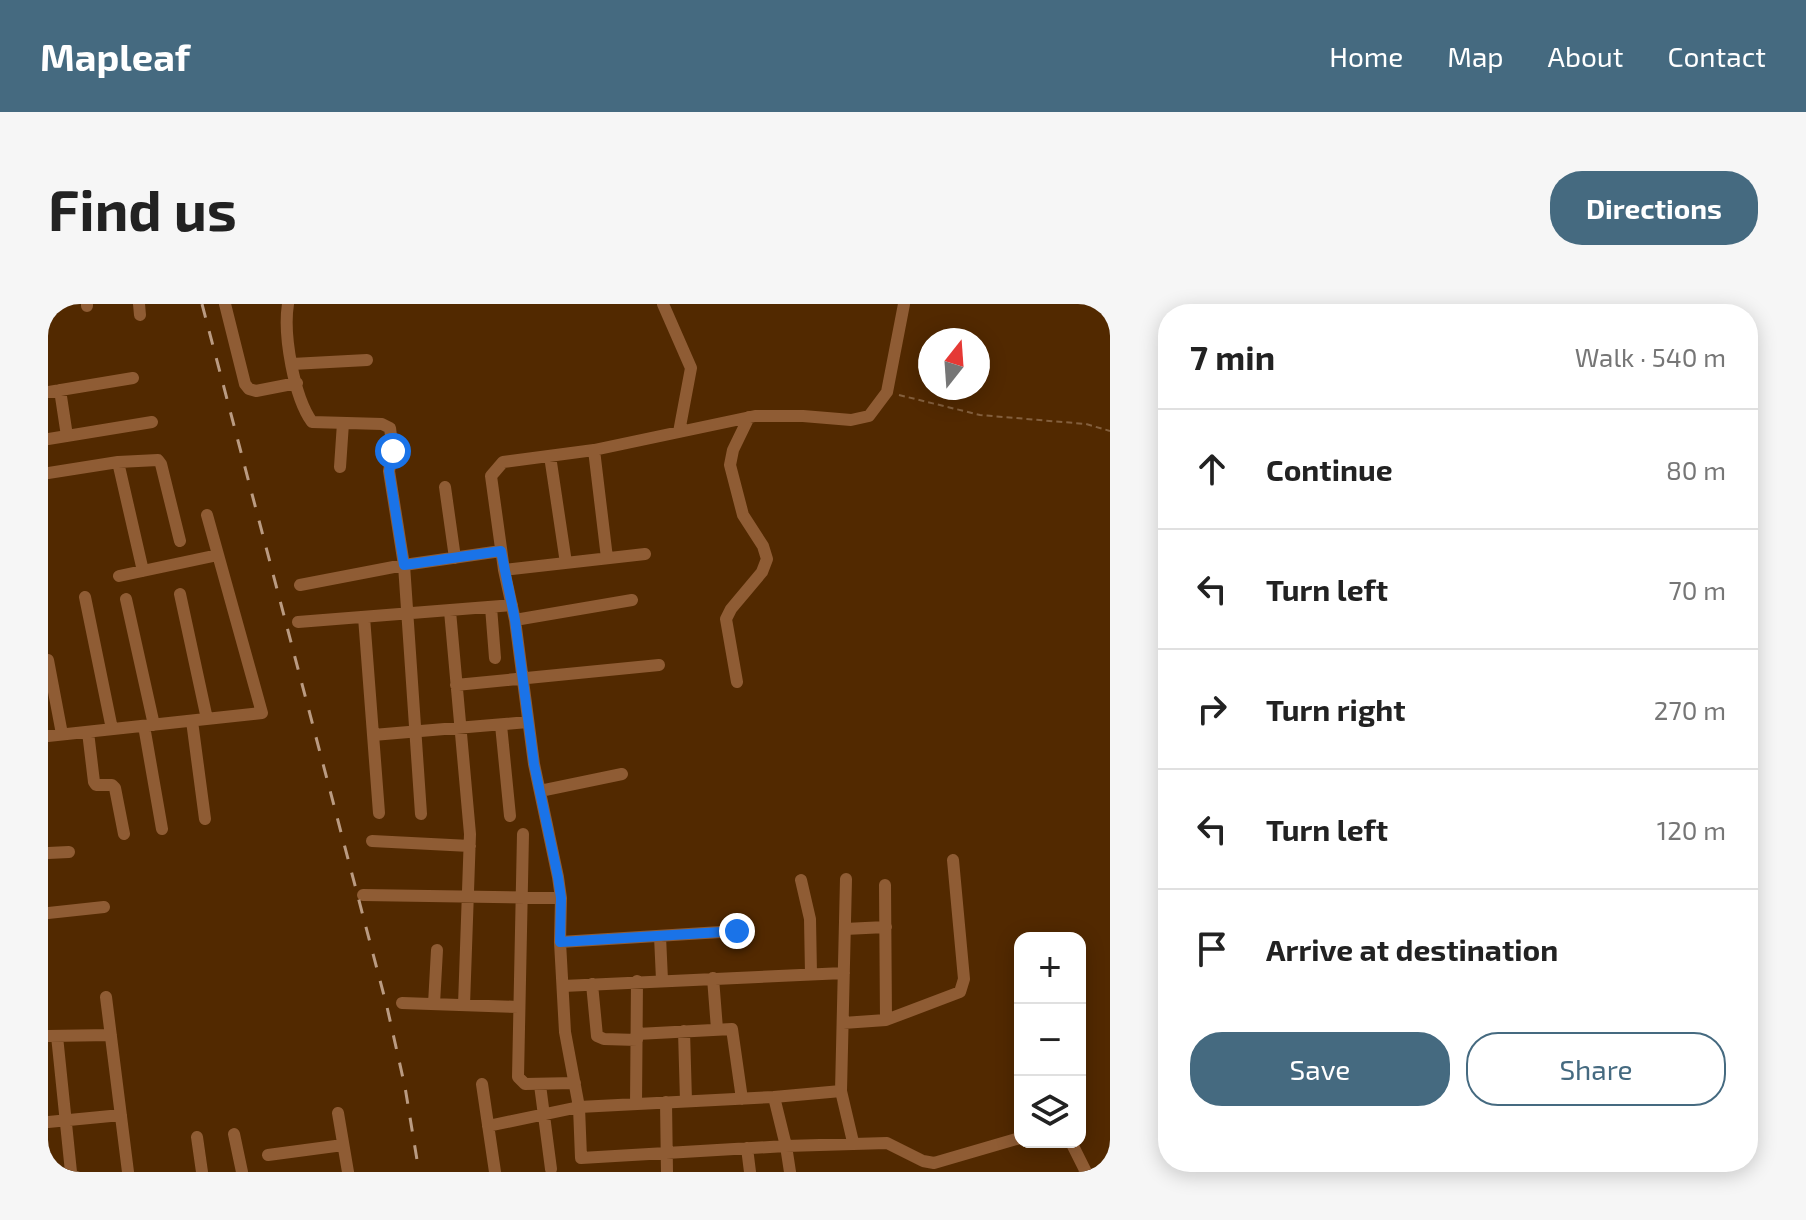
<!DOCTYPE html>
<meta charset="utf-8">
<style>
body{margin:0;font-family:"Exo 2",sans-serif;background:#f6f6f6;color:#222}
.controls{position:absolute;right:24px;bottom:24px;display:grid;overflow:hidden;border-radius:16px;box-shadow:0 4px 20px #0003}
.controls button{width:72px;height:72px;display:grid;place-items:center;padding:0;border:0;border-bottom:2px solid #e0e0e0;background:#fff;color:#222;font:40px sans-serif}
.compass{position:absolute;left:870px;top:24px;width:72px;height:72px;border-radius:50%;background:#fff;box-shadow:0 4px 20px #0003;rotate:17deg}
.stop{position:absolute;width:24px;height:24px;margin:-18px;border:6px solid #1a73e8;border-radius:50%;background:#fff}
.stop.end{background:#1a73e8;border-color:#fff;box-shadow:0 2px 8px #0008}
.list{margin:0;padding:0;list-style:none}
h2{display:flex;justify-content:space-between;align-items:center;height:104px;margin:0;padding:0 32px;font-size:34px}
h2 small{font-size:26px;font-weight:400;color:#767676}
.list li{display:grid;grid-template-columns:52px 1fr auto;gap:24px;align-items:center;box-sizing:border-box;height:120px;padding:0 32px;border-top:2px solid #e0e0e0}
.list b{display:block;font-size:30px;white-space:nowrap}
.list em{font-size:26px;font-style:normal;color:#767676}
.actions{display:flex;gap:16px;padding:24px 32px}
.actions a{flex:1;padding:18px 0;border:2px solid #456a80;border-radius:32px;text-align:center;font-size:28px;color:#456a80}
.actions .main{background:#456a80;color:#fff}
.icon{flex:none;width:44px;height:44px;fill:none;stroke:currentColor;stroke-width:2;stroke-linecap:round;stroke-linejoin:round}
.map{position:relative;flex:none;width:1062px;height:868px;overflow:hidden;border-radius:32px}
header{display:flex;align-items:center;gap:48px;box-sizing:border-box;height:112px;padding:0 40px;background:#456a80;color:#fff}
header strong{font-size:38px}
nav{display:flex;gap:44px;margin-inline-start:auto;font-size:28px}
.intro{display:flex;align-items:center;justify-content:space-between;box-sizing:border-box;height:192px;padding:0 48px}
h1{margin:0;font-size:56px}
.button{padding:20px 36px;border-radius:32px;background:#456a80;color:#fff;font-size:28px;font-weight:700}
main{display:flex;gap:48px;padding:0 48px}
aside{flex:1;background:#fff;border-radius:32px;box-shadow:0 4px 20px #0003}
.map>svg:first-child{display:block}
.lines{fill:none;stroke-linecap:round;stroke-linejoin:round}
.path{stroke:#835f3d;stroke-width:2;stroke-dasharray:6 4;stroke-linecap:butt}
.minor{stroke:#8f5c34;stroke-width:12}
.rail{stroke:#ba9b82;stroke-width:3;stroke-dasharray:14 14;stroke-linecap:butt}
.route{stroke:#1a73e8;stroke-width:10}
</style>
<header>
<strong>Mapleaf</strong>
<nav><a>Home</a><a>Map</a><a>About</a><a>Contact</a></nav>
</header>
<div class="intro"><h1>Find us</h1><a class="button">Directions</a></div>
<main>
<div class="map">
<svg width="1062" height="868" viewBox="0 0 1062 868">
<rect width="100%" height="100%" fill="#522900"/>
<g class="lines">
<path class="path" d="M 851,91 L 932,111 L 1038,120 L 1062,127"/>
<path class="minor" d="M 91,0 L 92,11
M 177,0 L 197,80 L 201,85 L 208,87 L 249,79
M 240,0 C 235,31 246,93 264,118 L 334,120 L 342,124 L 345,147 L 341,167 L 356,261 L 453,247
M 615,0 L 643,64 L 631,128
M 39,2 L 39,0
M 244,60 L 319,56
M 12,86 L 19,132
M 0,88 L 85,74
M 0,135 L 104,118
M 546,146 L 559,254
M 502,152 L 518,259
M 70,158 L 95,267
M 292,163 L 295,119
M 0,169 L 70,158 L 110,156 L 113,160 L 132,237
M 397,183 L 407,254
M 456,266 L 597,250
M 71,272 L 170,251
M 252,281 L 356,261 L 373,510
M 132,290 L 159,415
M 37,293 L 64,425
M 78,295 L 106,421
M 443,303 L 447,354
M 402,307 L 422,530 L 416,701
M 316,313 L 331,509
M 467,316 L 584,296
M 250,318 L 464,301
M 0,356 L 14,430
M 689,378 L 678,315 L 683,305 L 714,268 L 719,255 L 715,242 L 695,211 L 682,161 L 685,146 L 701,113
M 408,381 L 611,361
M 144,417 L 157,515
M 453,421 L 462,512
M 96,422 L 114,525
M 40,428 L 46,478 L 48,481 L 64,481 L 67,484 L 76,530
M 325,431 L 480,418
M 0,432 L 214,409 L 159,211
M 492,487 L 574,470
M 475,530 L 470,773 L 477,780 L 527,779
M 324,537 L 422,542
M 0,549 L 21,548
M 798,575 L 793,787 L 805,838
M 753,576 L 762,615 L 763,670
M 837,581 L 838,716
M 315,591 L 513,594
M 0,609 L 56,603
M 797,625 L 838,623
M 612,632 L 614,676
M 512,638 L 689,627
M 665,674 L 669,725
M 544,680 L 549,732 L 556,735 L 589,736
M 515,682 L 796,669
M 58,693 L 80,868
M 354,699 L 471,703
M 386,700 L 389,646
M 795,719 L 838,716 L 912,688 L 916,675 L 905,556
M 636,727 L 638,797
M 589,730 L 684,725 L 694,795
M 0,732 L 63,731
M 9,732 L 23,868
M 434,780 L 447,868
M 492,781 L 503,865
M 726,793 L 793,787
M 618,798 L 619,868
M 588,800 L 589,677
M 290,809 L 300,868
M 0,818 L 73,811
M 440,822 L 531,803 L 533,854 L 738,842 L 839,839 L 875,857 L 886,859 L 972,834
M 186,830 L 194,868
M 149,833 L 154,868
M 1023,838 L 1038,868
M 699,844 L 702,868
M 220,851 L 295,841
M 742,868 L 738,842 L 726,793 L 531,803 L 517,728 L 512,638 L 513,594 L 510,573 L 486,460 L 467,316 L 456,266 L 443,172 L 455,158 L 546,146 L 707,112 L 755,112 L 803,116 L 821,112 L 839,88 L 856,0"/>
<path class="rail" d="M 154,0 L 339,703 L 357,783 L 371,868"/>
</g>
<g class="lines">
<path class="route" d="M 345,147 L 341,167 L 356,261 L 453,247 L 467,316 L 486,460 L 510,573 L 513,594 L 512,638 L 689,627"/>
</g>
</svg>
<div class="controls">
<button>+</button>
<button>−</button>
<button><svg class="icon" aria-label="layers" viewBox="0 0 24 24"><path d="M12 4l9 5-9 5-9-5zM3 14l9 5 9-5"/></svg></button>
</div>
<svg class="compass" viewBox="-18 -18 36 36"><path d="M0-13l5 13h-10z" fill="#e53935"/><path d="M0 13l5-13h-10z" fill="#767676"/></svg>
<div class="stop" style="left:345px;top:147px"></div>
<div class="stop end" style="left:689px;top:627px"></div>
</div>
<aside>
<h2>7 min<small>Walk · 540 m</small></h2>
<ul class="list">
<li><svg class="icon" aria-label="ahead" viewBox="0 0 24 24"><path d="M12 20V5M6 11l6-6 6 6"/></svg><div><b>Continue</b></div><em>80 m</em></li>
<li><svg class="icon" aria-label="left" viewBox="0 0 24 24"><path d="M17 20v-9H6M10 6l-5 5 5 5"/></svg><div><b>Turn left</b></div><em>70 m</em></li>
<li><svg class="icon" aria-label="right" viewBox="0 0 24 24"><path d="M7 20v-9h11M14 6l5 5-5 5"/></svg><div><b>Turn right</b></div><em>270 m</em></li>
<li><svg class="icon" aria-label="left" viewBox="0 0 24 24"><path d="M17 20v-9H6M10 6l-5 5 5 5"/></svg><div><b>Turn left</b></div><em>120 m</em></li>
<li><svg class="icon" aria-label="arrive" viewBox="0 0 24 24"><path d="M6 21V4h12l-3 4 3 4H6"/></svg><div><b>Arrive at destination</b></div></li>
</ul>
<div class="actions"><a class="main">Save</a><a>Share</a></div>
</aside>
</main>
